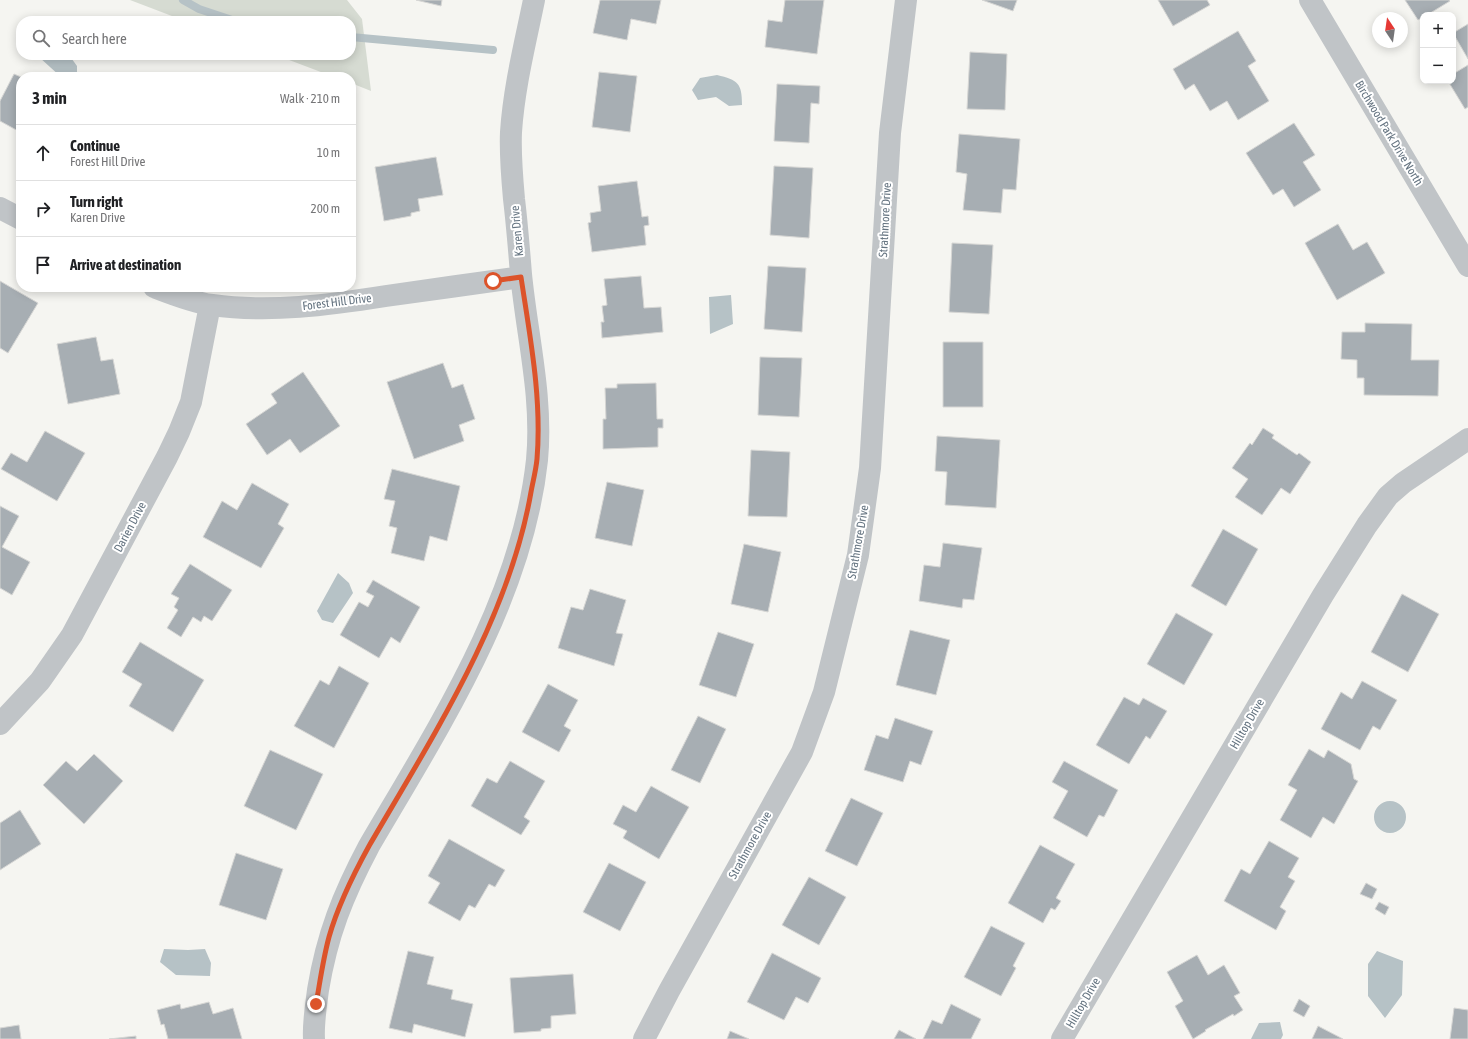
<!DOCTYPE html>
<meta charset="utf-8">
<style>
body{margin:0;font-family:"Asap Condensed",sans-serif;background:#f2f2f2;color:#202124}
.controls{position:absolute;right:12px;top:12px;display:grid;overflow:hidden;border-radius:8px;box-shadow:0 2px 10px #0003}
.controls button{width:36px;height:36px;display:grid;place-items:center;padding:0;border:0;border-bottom:1px solid #e0e0e0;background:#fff;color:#202124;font:20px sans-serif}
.compass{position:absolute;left:1372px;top:12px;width:36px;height:36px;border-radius:50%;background:#fff;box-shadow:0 2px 10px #0003;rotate:347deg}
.stop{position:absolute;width:12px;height:12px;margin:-9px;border:3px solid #dc532a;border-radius:50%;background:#fff}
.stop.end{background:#dc532a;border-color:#fff;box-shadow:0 1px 4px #0008}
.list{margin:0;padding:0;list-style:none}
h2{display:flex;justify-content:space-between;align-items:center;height:52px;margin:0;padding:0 16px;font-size:17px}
h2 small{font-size:13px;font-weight:400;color:#757577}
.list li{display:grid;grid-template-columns:26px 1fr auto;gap:12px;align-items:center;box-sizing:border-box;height:56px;padding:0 16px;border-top:1px solid #e0e0e0}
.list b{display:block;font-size:15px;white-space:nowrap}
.list p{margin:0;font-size:13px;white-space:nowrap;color:#757577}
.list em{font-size:13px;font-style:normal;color:#757577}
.icon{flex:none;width:22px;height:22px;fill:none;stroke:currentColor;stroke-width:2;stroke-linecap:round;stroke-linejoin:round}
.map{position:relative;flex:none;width:1468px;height:1039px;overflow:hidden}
.search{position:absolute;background:#fff;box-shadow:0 2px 10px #0003;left:16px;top:16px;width:340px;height:44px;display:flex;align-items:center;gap:10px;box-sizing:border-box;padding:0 14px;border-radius:16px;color:#757577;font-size:15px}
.panel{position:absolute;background:#fff;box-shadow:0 2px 10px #0003;left:16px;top:72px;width:340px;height:220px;border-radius:16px}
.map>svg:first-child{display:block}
.green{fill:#d6dbd2}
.water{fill:#b6c2c6}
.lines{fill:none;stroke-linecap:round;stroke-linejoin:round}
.stream{stroke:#b6c2c6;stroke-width:8}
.building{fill:#a7aeb3;stroke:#d6d6d4}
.minor{stroke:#c0c4c7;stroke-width:22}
.route{stroke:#dc532a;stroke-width:5}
.labels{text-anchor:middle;stroke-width:4;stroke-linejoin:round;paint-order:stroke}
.street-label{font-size:12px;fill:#657481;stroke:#fff}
</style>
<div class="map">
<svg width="1468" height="1039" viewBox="0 0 1468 1039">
<rect width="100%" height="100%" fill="#f5f5f1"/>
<path class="green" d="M 130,0 L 347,0 L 362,19 L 371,91 L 351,83 L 351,77 L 334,77 L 276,55 L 351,55 L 351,21 L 185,21 Z"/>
<path class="water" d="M 40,55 L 69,55 L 77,66 L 77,77 L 61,77 L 39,57 Z
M 717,75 C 738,80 742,83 742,105 L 729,106 L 716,97 L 698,100 L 692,90 L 700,78 Z
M 731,295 L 733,324 L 710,334 L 709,297 Z
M 338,573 L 349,583 L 353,593 L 333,623 L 322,620 L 317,611 Z
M1374 817a16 16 0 1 1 32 0a16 16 0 1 1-32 0Z
M 164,949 L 188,950 L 205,949 L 211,963 L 210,976 L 176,975 L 160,962 Z
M 1377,951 L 1403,961 L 1402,995 L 1385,1018 L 1368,996 L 1368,964 Z
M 1280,1022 L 1283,1035 L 1281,1039 L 1251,1039 L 1259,1023 Z"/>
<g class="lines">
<path class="stream" d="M 183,0 L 199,9 L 235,21
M 351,37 L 493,50"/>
</g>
<path class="building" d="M 416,0 L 442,0 L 441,6 Z
M 600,0 L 661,0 L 656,24 L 631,19 L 627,40 L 593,33 Z
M 785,0 L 824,0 L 817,54 L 765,47 L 768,20 L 782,22 Z
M 982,0 L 1017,0 L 1013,11 Z
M 1158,0 L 1207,0 L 1210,5 L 1173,26 Z
M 1405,0 L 1449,0 L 1450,1 L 1427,15 L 1423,15 L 1423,17 L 1418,20 Z
M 1468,24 L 1468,59 L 1453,33 Z
M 1238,31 L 1256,61 L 1248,66 L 1269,101 L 1238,120 L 1227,101 L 1210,111 L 1194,84 L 1185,90 L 1173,69 Z
M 970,52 L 1007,54 L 1005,110 L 967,109 Z
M 1468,65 L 1468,107 L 1465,109 L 1448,81 L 1453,81 L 1453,74 Z
M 599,72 L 637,76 L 630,132 L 592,127 Z
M 14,74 L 21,77 L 20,132 L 0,121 L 0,101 Z
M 777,84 L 820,86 L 819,104 L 811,103 L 809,143 L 774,141 Z
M 1294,123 L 1315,155 L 1303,162 L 1321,190 L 1294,207 L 1283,189 L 1273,195 L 1246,153 Z
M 959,134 L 1020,139 L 1016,190 L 1003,189 L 1001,213 L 963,210 L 967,174 L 956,172 Z
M 436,157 L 443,195 L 418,199 L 420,211 L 411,213 L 411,216 L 384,221 L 375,167 Z
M 774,166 L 813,168 L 809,238 L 770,235 Z
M 637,181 L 642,217 L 648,216 L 649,225 L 644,226 L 646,245 L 592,252 L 588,223 L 591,222 L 590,213 L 601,211 L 598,186 Z
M 1338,224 L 1353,250 L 1367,242 L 1385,273 L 1337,300 L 1305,243 Z
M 952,243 L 993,245 L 989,314 L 949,312 Z
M 768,266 L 806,268 L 802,332 L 764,329 Z
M 641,276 L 644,308 L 661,307 L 663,332 L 602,338 L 601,322 L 604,322 L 602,306 L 607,305 L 604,279 Z
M 0,281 L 38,303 L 8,353 L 0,348 Z
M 1365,323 L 1412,324 L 1411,360 L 1439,360 L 1438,396 L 1364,395 L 1364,378 L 1357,378 L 1357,360 L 1341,359 L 1342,332 L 1365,332 Z
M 96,337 L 101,361 L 113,359 L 120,394 L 68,404 L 57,344 Z
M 943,342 L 983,342 L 983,407 L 943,407 Z
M 760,357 L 802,358 L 799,417 L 758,415 Z
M 443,363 L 452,388 L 463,384 L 475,419 L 459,425 L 464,441 L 414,459 L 387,382 Z
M 303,372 L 340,426 L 300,453 L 290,439 L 267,455 L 246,424 L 277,403 L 271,394 Z
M 656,383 L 657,419 L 663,419 L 663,428 L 658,428 L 658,447 L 603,449 L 603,419 L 606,419 L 605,388 L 617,388 L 617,384 Z
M 1263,428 L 1274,435 L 1272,438 L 1297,455 L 1299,453 L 1311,462 L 1290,494 L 1281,488 L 1262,515 L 1235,497 L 1248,479 L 1232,468 L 1250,443 L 1252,445 Z
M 45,431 L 85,453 L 57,501 L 1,469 L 11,453 L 27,462 Z
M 937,436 L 1000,440 L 996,508 L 945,505 L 947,472 L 935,471 Z
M 751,450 L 790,452 L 787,517 L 748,516 Z
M 392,469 L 460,486 L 447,541 L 430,536 L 424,561 L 391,553 L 397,528 L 389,526 L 395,501 L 384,499 Z
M 607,482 L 644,490 L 632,546 L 595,538 Z
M 252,483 L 289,504 L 278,524 L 284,528 L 261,568 L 203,537 L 222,501 L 237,510 Z
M 0,506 L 19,516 L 2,547 L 30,562 L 12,595 L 0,588 Z
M 1223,529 L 1258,549 L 1226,606 L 1191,586 Z
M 943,543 L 982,548 L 974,600 L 963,599 L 962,608 L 919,601 L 924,565 L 940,567 Z
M 744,544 L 781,552 L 768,612 L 731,604 Z
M 190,564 L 232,590 L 212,621 L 204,616 L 201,622 L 193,617 L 181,637 L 167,628 L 178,610 L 174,607 L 179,598 L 171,594 Z
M 373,580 L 420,607 L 400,643 L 391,637 L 379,658 L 340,635 L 359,602 L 368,607 L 374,596 L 366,592 Z
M 590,589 L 626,600 L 616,633 L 623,634 L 614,666 L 558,648 L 571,607 L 583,610 Z
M 1402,594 L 1439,614 L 1408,672 L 1371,652 Z
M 1176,613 L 1213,634 L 1184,685 L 1147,664 Z
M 910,630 L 950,640 L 936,695 L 896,685 Z
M 718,632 L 754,644 L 736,697 L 699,685 Z
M 140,642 L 204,680 L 173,732 L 129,706 L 142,684 L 122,672 Z
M 339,666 L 369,683 L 334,748 L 294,726 L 320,680 L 329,685 Z
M 1362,681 L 1397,700 L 1380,730 L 1373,726 L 1360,750 L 1321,729 L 1341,692 L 1352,699 Z
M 548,684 L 578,700 L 564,726 L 571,730 L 559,752 L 522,732 Z
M 1124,697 L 1139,705 L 1143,698 L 1167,711 L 1150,739 L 1146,736 L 1129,764 L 1096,745 Z
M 698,716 L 726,729 L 700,783 L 671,770 Z
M 895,718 L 933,731 L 921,765 L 910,761 L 903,782 L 864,770 L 876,735 L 888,739 Z
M 1309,749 L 1324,758 L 1328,750 L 1351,764 L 1354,779 L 1358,781 L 1334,824 L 1323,817 L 1311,838 L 1280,820 L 1297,790 L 1288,785 Z
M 270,750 L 323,774 L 296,830 L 244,806 Z
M 94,754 L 123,781 L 84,824 L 43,785 L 66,761 L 77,771 Z
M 510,761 L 545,781 L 524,817 L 530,821 L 521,835 L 471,806 L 487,778 L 497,783 Z
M 1064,761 L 1118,790 L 1104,817 L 1099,815 L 1087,837 L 1053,818 L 1068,791 L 1052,782 Z
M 651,786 L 689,807 L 659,859 L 623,838 L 627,831 L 613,824 L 623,805 L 636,812 Z
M 851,798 L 883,813 L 857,866 L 825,851 Z
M 20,810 L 41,844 L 0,870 L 0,823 Z
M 449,839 L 505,870 L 495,887 L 489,884 L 475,908 L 469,905 L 460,921 L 428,903 L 440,883 L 428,876 Z
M 1269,841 L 1299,858 L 1288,877 L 1295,881 L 1280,907 L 1286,911 L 1276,930 L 1224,901 L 1241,869 L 1250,874 Z
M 1040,845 L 1075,864 L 1056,898 L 1061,901 L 1055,910 L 1051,908 L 1043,923 L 1008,903 Z
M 236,853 L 283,869 L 266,920 L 219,905 Z
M 609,863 L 646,882 L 620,931 L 583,912 Z
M 809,877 L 846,897 L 819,945 L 782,925 Z
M 1366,883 L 1377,889 L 1372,899 L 1360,894 Z
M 1379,902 L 1389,907 L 1385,915 L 1375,909 Z
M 991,926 L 1025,943 L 1013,966 L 1016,968 L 1001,996 L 964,977 Z
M 408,951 L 434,957 L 427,984 L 453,990 L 451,999 L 473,1004 L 465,1037 L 414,1024 L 412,1033 L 389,1028 Z
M 772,953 L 821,978 L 808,1003 L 796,997 L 784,1020 L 747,1002 Z
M 1197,955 L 1208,975 L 1224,965 L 1240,993 L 1234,996 L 1243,1010 L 1234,1016 L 1233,1014 L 1205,1030 L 1206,1031 L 1193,1039 L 1175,1006 L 1183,1001 L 1167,972 Z
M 573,974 L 576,1014 L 551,1016 L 551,1028 L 541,1029 L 541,1031 L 514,1033 L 510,978 Z
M 1299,999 L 1310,1006 L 1304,1017 L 1293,1011 Z
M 209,1002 L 213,1014 L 233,1008 L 242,1039 L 168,1039 L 164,1024 L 161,1025 L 157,1010 L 180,1004 L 181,1009 Z
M 951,1004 L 981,1019 L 971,1039 L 923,1039 L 932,1020 L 942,1024 Z
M 1454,1008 L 1468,1010 L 1468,1039 L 1450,1039 Z
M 19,1025 L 21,1039 L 0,1039 L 0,1028 Z
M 1318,1026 L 1343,1039 L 1312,1039 Z
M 899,1030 L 916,1039 L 894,1039 Z
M 730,1031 L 749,1039 L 727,1039 Z
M 136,1036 L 136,1039 L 109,1039 Z"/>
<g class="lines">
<path class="minor" d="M 1310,0 L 1468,266
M 0,208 L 21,219
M 154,287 C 172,294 192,302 212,305 C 270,313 329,305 386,296 C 431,290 476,283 521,277
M 0,724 L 40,681 L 72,635 L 167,457 L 179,432 L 191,402 L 210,305
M 314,1039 C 313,1023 316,1006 318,990 C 327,935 343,895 369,846 C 438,728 522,600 537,460 C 543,397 527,336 521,274 C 519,249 517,224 514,199 C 512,177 510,154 511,132 C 514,87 525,44 534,0
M 644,1039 L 669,991 L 802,752 L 824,692 L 858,555 L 870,468 L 890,133 L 906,0
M 1062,1039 L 1323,595 L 1367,525 L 1388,496 L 1403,483 L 1468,439"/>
</g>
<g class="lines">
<path class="route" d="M 316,1004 C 320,982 323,959 329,937 C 338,905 353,875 369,846 C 433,736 509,619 531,492 C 533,481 536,470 537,459 C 542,398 530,337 521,277 L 493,281"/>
</g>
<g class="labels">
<g class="street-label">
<text transform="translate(1389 133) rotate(59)" y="4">Birchwood Park Drive North</text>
<text transform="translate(885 220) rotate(-87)" y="4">Strathmore Drive</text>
<text transform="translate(517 231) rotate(-95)" y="4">Karen Drive</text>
<text transform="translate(337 302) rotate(-7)" y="4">Forest Hill Drive</text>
<text transform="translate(130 527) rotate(-62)" y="4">Darien Drive</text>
<text transform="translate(858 542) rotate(-80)" y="4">Strathmore Drive</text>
<text transform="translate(1247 724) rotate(-60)" y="4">Hilltop Drive</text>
<text transform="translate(750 845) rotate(-61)" y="4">Strathmore Drive</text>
<text transform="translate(1083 1003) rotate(-60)" y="4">Hilltop Drive</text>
</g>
</g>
</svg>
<div class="controls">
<button>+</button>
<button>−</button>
</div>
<svg class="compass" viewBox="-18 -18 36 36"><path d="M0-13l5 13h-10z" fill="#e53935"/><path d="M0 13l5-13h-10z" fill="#757577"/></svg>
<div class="stop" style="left:493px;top:281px"></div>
<div class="stop end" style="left:316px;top:1004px"></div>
<div class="search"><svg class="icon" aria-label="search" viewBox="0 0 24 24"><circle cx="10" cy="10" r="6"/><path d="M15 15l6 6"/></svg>Search here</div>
<section class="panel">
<h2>3 min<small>Walk · 210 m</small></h2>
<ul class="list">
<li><svg class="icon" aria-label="ahead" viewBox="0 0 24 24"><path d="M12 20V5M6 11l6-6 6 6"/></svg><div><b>Continue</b><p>Forest Hill Drive</p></div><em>10 m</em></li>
<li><svg class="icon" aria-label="right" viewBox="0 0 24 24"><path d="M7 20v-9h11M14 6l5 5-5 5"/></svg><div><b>Turn right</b><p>Karen Drive</p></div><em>200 m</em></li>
<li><svg class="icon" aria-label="arrive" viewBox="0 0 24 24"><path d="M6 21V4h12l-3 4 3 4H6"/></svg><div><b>Arrive at destination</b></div></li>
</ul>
</section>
</div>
